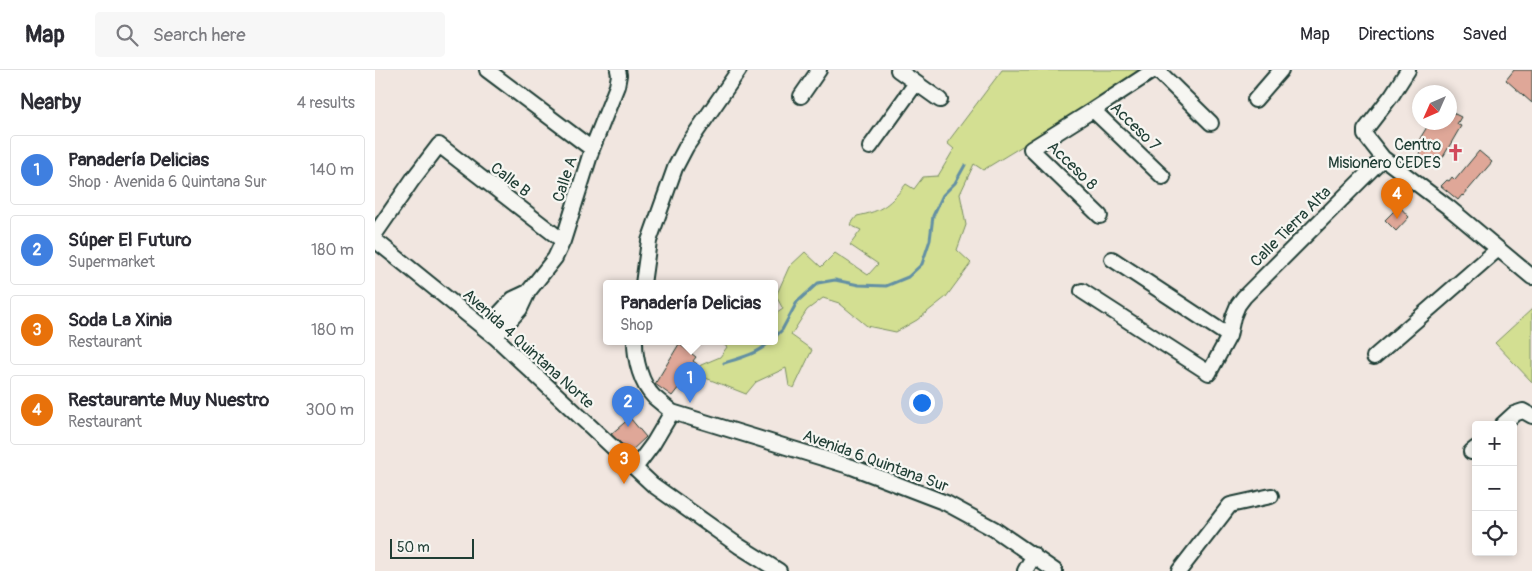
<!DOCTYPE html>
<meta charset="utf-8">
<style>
body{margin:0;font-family:Pangolin,sans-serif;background:#f7f7f7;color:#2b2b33}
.controls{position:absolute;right:15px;bottom:15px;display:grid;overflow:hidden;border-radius:5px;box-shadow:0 2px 8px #0003}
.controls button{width:45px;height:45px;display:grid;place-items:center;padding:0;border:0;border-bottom:1px solid #e1e1e2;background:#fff;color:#2b2b33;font:25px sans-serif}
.compass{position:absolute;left:1037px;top:15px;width:45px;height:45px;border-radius:50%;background:#fff;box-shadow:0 2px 8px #0003;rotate:225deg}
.scale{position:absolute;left:15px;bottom:12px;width:84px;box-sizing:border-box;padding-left:5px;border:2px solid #1f3d34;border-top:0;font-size:14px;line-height:18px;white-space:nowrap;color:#1f3d34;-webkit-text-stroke:4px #f6f6f2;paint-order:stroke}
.you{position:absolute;left:546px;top:332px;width:18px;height:18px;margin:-12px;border:4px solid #fff;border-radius:50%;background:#1a73e8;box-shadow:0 0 0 8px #1a73e833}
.badge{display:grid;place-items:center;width:32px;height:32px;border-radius:50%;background:#111827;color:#fff;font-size:16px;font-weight:700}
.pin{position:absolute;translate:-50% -41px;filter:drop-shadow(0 1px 2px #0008)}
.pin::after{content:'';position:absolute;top:26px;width:18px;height:15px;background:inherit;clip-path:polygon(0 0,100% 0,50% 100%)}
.popup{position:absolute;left:228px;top:210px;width:175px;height:65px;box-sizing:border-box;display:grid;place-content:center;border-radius:5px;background:#fff;filter:drop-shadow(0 1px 4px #0005);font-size:16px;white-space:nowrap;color:#7c7c81}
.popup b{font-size:19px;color:#2b2b33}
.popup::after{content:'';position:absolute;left:50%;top:100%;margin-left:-10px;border:10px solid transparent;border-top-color:#fff}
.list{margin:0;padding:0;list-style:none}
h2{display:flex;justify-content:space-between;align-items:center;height:65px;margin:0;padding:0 20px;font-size:21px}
h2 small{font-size:16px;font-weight:400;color:#7c7c81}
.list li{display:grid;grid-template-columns:32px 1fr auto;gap:15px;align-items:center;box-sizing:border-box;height:70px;margin:0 10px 10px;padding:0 10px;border:1px solid #e1e1e2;border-radius:5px}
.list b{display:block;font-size:19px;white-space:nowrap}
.list p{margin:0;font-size:16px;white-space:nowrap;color:#7c7c81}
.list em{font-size:16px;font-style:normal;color:#7c7c81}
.icon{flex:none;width:28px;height:28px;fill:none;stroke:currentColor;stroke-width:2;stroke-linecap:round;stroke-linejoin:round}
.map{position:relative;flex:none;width:1157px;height:501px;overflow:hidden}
header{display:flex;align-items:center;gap:30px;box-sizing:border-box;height:70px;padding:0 25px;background:#fff;border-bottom:1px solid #e1e1e2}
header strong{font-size:24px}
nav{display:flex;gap:28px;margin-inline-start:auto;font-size:18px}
.search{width:350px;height:45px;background:#f7f7f7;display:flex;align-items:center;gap:12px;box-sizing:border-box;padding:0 18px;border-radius:5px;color:#7c7c81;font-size:19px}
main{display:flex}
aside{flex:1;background:#fff}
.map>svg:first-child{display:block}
.green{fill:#d3df92;stroke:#798e63}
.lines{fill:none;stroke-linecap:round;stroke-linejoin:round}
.stream{stroke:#6390a4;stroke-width:3}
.building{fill:#dfa798;stroke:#1f3d34}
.minor-casing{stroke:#1f3d34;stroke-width:18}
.minor{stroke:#f6f6f2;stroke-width:14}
.labels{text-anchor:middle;stroke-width:4.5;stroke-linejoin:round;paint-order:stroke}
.street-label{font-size:16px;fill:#1f3d34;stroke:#f6f6f2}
.poi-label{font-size:16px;fill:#1f3d34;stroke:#f6f6f2;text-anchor:end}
</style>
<header>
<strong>Map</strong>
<div class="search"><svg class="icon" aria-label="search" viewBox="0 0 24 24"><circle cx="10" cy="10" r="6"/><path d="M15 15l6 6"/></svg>Search here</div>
<nav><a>Map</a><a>Directions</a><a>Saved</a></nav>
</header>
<main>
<aside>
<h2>Nearby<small>4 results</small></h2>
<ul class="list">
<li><span class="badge" style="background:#3f7fe0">1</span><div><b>Panadería Delicias</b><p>Shop · Avenida 6 Quintana Sur</p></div><em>140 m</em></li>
<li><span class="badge" style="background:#3f7fe0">2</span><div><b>Súper El Futuro</b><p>Supermarket</p></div><em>180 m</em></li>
<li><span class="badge" style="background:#e8710a">3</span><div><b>Soda La Xinia</b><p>Restaurant</p></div><em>180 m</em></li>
<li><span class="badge" style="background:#e8710a">4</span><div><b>Restaurante Muy Nuestro</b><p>Restaurant</p></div><em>300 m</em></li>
</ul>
</aside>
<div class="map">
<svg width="1157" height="501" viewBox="0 0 1157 501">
<rect width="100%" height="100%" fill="#f1e6e0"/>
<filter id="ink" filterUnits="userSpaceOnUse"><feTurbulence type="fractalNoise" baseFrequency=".02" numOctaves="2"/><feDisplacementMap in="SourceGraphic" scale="10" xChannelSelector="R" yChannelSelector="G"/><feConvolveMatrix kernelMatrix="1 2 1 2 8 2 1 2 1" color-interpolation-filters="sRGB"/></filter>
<g filter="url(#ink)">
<path class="green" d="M 627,0 L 764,0 L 764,4 L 761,7 L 608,100 L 599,94 L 585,124 L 591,155 L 582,180 L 596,193 L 571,227 L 542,250 L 521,262 L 492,256 L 464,233 L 448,228 L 432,240 L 416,265 L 437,280 L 419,318 L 414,316 L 411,298 L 381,312 L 371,324 L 318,303 L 326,295 L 345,287 L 352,277 L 344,272 L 399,272 L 399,245 L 408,239 L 401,226 L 414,197 L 430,182 L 446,197 L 460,183 L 493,205 L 503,194 L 475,175 L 486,160 L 475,155 L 482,146 C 508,141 515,134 531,114 L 539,119 L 548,107 L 563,106 L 579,79 L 572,73 Z
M 1157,239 L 1157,312 L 1120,273 Z"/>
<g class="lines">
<path class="stream" d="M 399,268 L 407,260 L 422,232 L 443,213 L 460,210 L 484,215 L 511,216 L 533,207 L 547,194 L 555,170 L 558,146 L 568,125 L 580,113 L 590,95
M 349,293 C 366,288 382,284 395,272"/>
</g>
<path class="building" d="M 1139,0 L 1157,0 L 1157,33 L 1131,10 Z
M 1074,41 L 1086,47 L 1082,54 L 1086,56 L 1061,99 L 1042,88 L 1050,73 L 1044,70 L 1055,52 L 1074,52 Z
M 1104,81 L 1117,92 L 1088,126 L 1087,125 L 1083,130 L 1066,116 L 1072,110 L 1074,111 L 1077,107 L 1080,110 Z
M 1024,136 L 1034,147 L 1021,161 L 1010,150 Z
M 304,274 L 321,287 L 318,291 L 322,294 L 297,326 L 280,314 Z
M 255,348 L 271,367 L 255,382 L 236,364 Z"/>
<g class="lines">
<defs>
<path id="minor" d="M 112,0 L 217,79
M 523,0 L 565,30
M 779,0 L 718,40 L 788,107
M 782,0 L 836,53
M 1033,0 L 1017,25 L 990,60 L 990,65 L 1008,88 L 1073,137 L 1157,207
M 426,26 L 444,0
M 880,30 L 906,0
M 718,40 L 656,79 L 725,146
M 495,77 L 541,13
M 0,164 L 38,109 L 64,75 L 188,171
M 0,170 L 120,267 L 278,415 L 364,476 L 404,501
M 737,189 L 854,266
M 268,214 L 274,171 L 300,98 L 311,77 L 364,0
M 707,221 L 834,303 L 854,266 L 858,247 L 863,235 L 869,227 L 1008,88
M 110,259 L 138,229 L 153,222
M 120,267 L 145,239 L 153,222 L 180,188 L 188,171 L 217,79 L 242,16 L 244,5 L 243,0
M 260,272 C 260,290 266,314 279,327 C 285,332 291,337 297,342 L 477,397 L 571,433 L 619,459 L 680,501
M 999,287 L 1123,179
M 1127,355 L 1139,344 L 1148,341 L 1157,346
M 1096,382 L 1101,378
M 260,398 L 278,374 L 297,342
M 650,501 L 659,485
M 804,501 L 855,435 L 896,426"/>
</defs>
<use href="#minor" class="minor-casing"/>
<use href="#minor" class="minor"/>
</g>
</g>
<defs>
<symbol id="church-bare" viewBox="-9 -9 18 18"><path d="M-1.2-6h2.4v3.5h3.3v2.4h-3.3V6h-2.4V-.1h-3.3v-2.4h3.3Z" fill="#d1495b" stroke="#f6f6f2" stroke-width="2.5" paint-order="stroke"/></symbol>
</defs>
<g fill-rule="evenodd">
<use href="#church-bare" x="1068" y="70" width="25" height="25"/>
</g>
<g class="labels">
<g class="street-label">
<text transform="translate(761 56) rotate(44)" y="6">Acceso 7</text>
<text transform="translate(698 95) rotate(44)" y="6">Acceso 8</text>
<text transform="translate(136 109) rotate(38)" y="6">Calle B</text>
<text transform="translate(189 109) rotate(-72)" y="6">Calle A</text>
<text transform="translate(915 156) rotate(-45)" y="6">Calle Tierra Alta</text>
<text transform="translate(154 278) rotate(42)" y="6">Avenida 4 Quintana Norte</text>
<text transform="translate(501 390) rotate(20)" y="6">Avenida 6 Quintana Sur</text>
</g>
<g class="poi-label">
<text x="1066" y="80">Centro<tspan x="1066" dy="18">Misionero CEDES</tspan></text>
</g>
</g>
</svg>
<div class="controls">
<button>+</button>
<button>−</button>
<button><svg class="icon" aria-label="locate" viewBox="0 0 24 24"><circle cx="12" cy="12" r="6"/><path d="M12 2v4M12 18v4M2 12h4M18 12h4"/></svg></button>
</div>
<svg class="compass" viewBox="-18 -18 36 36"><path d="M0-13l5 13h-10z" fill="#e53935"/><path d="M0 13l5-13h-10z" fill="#7c7c81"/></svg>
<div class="scale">50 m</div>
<div class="you"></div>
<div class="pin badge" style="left:315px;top:333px;background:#3f7fe0">1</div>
<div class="popup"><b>Panadería Delicias</b>Shop</div>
<div class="pin badge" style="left:253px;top:357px;background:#3f7fe0">2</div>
<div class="pin badge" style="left:249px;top:414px;background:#e8710a">3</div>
<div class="pin badge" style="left:1022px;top:149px;background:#e8710a">4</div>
</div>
</main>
